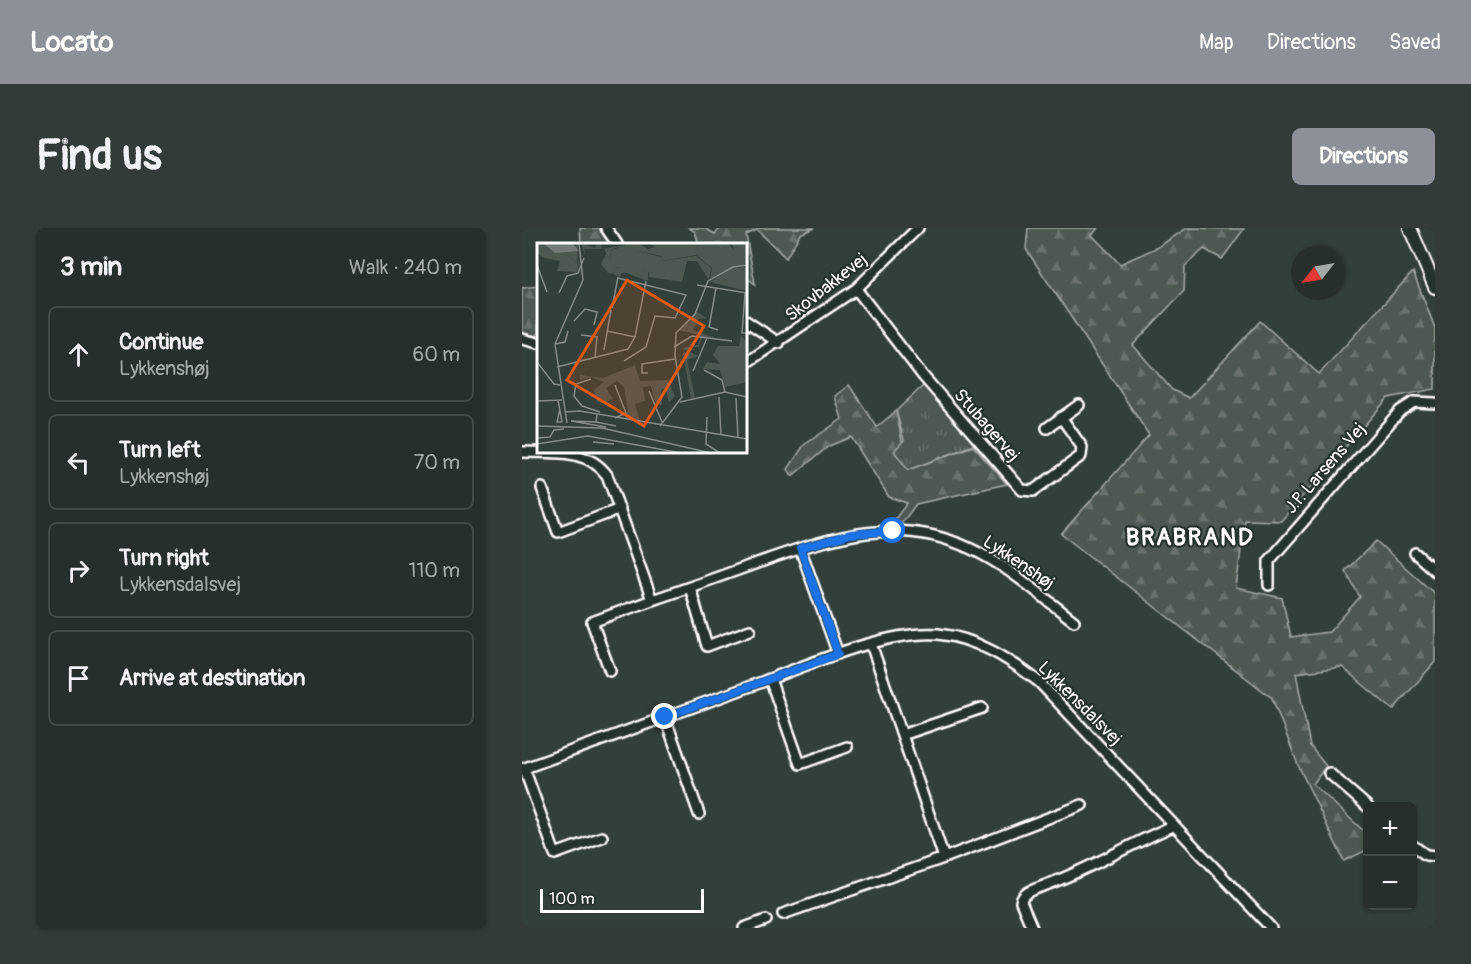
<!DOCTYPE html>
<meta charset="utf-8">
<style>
body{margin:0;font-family:Pangolin,sans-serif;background:#323b38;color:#f1f3f6}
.controls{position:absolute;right:18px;bottom:18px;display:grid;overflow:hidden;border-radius:9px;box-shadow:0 2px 4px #0004}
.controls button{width:54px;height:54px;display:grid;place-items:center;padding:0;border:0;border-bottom:2px solid #424a48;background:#262f2c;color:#f1f3f6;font:30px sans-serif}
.compass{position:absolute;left:769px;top:18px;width:54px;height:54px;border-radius:50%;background:#262f2c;box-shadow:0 2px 4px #0004;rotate:239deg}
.scale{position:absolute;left:18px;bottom:15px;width:164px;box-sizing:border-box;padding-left:6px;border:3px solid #fff;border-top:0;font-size:16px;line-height:21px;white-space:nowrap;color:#fff;-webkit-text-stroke:4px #26332d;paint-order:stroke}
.stop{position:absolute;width:18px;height:18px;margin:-14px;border:4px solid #1a73e8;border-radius:50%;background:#fff}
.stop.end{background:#1a73e8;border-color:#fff;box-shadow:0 2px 6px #0008}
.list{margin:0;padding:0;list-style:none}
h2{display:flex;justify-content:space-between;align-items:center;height:78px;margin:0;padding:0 24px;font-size:26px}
h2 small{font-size:20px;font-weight:400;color:#a4a9a9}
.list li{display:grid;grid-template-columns:39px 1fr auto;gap:18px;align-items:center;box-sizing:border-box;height:96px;margin:0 12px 12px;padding:0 12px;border:2px solid #424a48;border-radius:9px}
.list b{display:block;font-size:22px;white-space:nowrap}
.list p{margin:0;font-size:20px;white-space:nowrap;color:#a4a9a9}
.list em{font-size:20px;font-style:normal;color:#a4a9a9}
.icon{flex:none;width:33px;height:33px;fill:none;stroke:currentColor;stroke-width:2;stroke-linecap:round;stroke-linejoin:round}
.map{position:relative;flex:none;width:913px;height:700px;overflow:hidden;border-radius:9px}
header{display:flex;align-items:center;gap:36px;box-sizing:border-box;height:84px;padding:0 30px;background:#8c9099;color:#fff}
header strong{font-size:28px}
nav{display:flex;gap:33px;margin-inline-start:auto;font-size:21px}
.intro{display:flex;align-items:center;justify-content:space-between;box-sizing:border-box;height:144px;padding:0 36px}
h1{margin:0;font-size:42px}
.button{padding:15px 27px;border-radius:9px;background:#8c9099;color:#fff;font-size:21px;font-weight:700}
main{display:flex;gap:36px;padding:0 36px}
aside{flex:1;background:#262f2c;border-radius:9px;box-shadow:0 2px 4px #0004}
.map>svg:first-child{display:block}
.forest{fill:url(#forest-firs);stroke:#a6aca9;stroke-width:1.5}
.park{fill:url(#park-tufts);stroke:#a6aca9;stroke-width:1.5}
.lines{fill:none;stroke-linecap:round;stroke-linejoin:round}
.street-casing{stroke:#fff;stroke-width:14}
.secondary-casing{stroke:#fff;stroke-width:16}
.street{stroke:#26332d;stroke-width:9}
.secondary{stroke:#26332d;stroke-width:12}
.route{stroke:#1a73e8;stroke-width:8}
.labels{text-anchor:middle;stroke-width:4.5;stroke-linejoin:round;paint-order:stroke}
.street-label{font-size:18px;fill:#fff;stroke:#26332d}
.district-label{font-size:24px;font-weight:bold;letter-spacing:1.5px;fill:#fff;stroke:#26332d}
.inset-road{fill:none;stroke:#858c89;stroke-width:1.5}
.view{fill:#e8590c;fill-opacity:0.15;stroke:#e8590c;stroke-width:3}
.inset-edge{fill:none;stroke:#fff;stroke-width:3}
</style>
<header>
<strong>Locato</strong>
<nav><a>Map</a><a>Directions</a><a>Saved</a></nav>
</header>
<div class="intro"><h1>Find us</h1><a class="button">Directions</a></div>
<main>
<aside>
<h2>3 min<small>Walk · 240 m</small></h2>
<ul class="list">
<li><svg class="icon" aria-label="ahead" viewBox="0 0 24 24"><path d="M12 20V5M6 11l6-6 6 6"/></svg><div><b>Continue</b><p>Lykkenshøj</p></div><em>60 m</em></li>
<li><svg class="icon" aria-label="left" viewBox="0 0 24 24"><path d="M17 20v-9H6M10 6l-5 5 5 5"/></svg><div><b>Turn left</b><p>Lykkenshøj</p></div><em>70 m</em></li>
<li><svg class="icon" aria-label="right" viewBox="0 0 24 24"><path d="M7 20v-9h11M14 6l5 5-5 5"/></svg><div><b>Turn right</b><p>Lykkensdalsvej</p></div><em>110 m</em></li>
<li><svg class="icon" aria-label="arrive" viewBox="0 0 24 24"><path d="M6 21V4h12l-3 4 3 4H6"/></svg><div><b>Arrive at destination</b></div></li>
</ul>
</aside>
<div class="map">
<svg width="913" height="700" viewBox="0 0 913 700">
<defs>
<pattern id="forest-firs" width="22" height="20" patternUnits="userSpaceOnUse" patternTransform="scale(1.5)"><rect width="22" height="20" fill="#4d5853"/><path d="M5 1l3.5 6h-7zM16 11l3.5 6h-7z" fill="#68716d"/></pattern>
<pattern id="park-tufts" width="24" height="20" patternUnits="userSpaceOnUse" patternTransform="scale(1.5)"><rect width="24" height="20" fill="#4d5853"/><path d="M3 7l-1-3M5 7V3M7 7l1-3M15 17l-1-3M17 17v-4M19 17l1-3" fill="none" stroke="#68716d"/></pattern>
</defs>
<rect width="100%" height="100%" fill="#333f3a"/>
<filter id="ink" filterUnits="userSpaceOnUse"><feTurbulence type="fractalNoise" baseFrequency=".0167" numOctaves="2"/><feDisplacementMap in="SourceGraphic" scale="12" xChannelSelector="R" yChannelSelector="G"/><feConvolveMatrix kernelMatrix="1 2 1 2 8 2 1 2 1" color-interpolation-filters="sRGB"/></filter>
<g filter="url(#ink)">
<path class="forest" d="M 58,0 L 81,0 L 92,16 L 59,16 Z
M 167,0 L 182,0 L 193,6 L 199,0 L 292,0 L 278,6 L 264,30 L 235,2 L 224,7 L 233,56 L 224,49 L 224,16 L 177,16 L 173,4 Z
M 506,0 L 576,0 L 570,7 L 598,36 L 636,19 L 665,0 L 722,1 L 700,31 L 682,21 L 663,38 L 662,63 L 611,117 L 650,162 L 667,170 L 738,93 L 797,146 L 891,44 L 913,100 L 913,161 L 866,170 L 759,293 L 723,292 L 714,360 L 760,370 L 769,409 L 807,404 L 838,369 L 823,343 L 854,313 L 913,366 L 913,434 L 871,482 L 820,439 L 774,445 L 788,518 L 804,538 L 791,556 L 845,606 L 845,622 L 822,633 L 776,537 L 750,470 L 539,306 L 627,207 L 504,21 Z
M 16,58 L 16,108 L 0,105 L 0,60 Z
M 327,157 L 355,199 L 374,183 L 386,242 L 451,218 L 485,256 L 394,276 L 380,295 L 370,295 L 385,275 L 367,269 L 329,209 L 307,218 L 270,248 L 266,241 L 282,217 L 320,191 L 313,168 Z"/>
<path class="park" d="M 402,157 L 454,216 L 386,242 L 372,223 L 382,212 L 374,183 Z"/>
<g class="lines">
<defs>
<path id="street" d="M 84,0 L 95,16
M 334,61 L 401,148 L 500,262 L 511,263 L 559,228 L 560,219 L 539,189
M 224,93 L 257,115
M 0,111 L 16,115
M 224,135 L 334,61 L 396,0
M 525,200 L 557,177
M 0,224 C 31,225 65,220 85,247 L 130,372 C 166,360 202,347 238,334 C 308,310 374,286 447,320 C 485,337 518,367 552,393
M 20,260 L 36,304 L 98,281
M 278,320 L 316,426
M 893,325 L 913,343
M 747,357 L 747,333 L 878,183 L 892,174 L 913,175
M 168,359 L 185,418 L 228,402
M 349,416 L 422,630
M 88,443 L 70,394 L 130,372
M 248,451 L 278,536 L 325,519
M 143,489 L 177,586
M 380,507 L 460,480
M 2,540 L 33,626 L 80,609
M 0,541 C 80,512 160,483 240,454 C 288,436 365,402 416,406 C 455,410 487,431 517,454 L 749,700
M 807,545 L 846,579
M 890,617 L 904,627 L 913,628
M 261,686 L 422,630 L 560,577
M 222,700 L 244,692
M 510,700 L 499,674 C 501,663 515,661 524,657 C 568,641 608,616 651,598"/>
<path id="secondary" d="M 888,0 L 913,59"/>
</defs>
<use href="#street" class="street-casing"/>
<use href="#secondary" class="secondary-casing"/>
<use href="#street" class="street"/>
<use href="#secondary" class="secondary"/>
</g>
</g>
<g class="lines" filter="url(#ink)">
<path class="route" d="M 143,489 L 316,426 L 278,320 L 329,306 L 371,303"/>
</g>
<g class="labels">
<g class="street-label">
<text transform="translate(304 59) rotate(-38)" y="6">Skovbakkevej</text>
<text transform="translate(465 197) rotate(49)" y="6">Stubagervej</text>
<text transform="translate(803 240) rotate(-49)" y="6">J.P. Larsens Vej</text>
<text transform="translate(497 334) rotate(34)" y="6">Lykkenshøj</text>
<text transform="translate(558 475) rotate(45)" y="6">Lykkensdalsvej</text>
</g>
<g class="district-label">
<text x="668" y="317">BRABRAND</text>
</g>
</g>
<g transform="translate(15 15)">
<rect width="210" height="210" fill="#333f3a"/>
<path d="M 0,0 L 41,3 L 35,0 L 41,0 L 40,21 L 32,13 L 0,7 ZM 44,0 L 58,5 L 60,0 L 65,0 L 64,6 L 100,0 L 111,6 L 118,4 L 113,0 L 191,0 L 208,21 L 173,36 L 175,25 L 159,12 L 126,18 L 124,13 L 81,4 L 74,7 L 73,18 L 67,6 L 47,6 L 48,12 ZM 114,18 L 150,18 L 145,39 L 112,34 ZM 84,24 L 106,24 L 107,29 L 111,29 L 111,38 L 90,30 L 84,30 L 83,34 L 76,31 L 78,25 Z" fill="#4d5853"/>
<path d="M 191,0 L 210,0 L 210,21 L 199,20 L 196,3 ZM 85,4 L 124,14 L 126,18 L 159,13 L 174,25 L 172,37 L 160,18 L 115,18 L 113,29 L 107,30 L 106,24 L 84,24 L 78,25 L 76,31 L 71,30 L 64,21 L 66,16 L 70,10 L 73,18 L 74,7 ZM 1,6 L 32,13 L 40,21 L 43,14 L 40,29 L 20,28 L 23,18 L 8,15 L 0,11 ZM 210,23 L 210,48 L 173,39 L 194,26 ZM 160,69 L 170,75 L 162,76 L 156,87 L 180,96 L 165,95 L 162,104 L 154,104 L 153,109 L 161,113 L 150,117 L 158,155 L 154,156 L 146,110 L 151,108 L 145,105 L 161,102 L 163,96 L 162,92 L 142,87 ZM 204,93 L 210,99 L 210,139 L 188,144 L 183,127 L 166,126 L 170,119 L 183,121 L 176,112 L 181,103 L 202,103 ZM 98,122 L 103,138 L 131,137 L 138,153 L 132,159 L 129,146 L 124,146 L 125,162 L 119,162 L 114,143 L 106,144 L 108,158 L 98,161 L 103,178 L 88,176 L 91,167 L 87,144 L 80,138 L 69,145 L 76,156 L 66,160 L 60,159 L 57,147 L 67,139 L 54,134 L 43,137 L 43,132 L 66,135 Z" fill="#4d5853"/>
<path d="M 6,0 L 35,0 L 42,8 L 18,10 Z" fill="#737b78"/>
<path class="inset-road" d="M 0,22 L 10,49M 81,35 L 149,52 L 138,75 L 118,73 L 109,104 L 87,118M 160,42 L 210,50M 179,45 L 172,84 L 181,87M 22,50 L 30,33 L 41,30 L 47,15M 208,50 L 205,90 L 210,90M 75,65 L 81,34M 37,78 L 48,66 L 60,69 L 57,82M 70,88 L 98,94M 44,92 L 60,94 L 58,115M 18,101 L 28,99 L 31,88M 137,104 L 155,93 L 195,98M 67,107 L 74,67M 0,119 L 17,141 L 23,142M 20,124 L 91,106 L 98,94 L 109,38M 167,127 L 185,137 L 188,149M 156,128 L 170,95M 111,130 L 105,130 L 105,121 L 138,116M 54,136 L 39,141 L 37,153 L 45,163 L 63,169M 112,148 L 125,179M 182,154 L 184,192M 199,155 L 201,195M 21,157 L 25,179M 0,158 L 25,157M 143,159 L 188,149 L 210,154M 23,166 L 20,179 L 25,179M 28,169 L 43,168 L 210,196M 60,172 L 59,179 L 79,183M 170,174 L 169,201 L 183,210M 78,175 L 89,170 L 78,142M 34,178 L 69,184M 34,178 L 59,179M 30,180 L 18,101 L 46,37 L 42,0M 0,183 L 65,185 L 174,210M 123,183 L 145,154 L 138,113 L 139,90 L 158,71 L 171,38 L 196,24 L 210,22M 0,195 L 13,194 L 17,187 L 27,186M 56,199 L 77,201M 0,201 L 51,193 L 144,210"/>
<path class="view" d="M 90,37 L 167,83 L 107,183 L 30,137 Z"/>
<rect width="210" height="210" class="inset-edge"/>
</g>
</svg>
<div class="controls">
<button>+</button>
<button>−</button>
</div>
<svg class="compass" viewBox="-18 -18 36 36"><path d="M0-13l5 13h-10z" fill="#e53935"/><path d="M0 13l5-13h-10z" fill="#a4a9a9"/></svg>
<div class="scale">100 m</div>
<div class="stop" style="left:371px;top:303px"></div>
<div class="stop end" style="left:143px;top:489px"></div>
</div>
</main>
